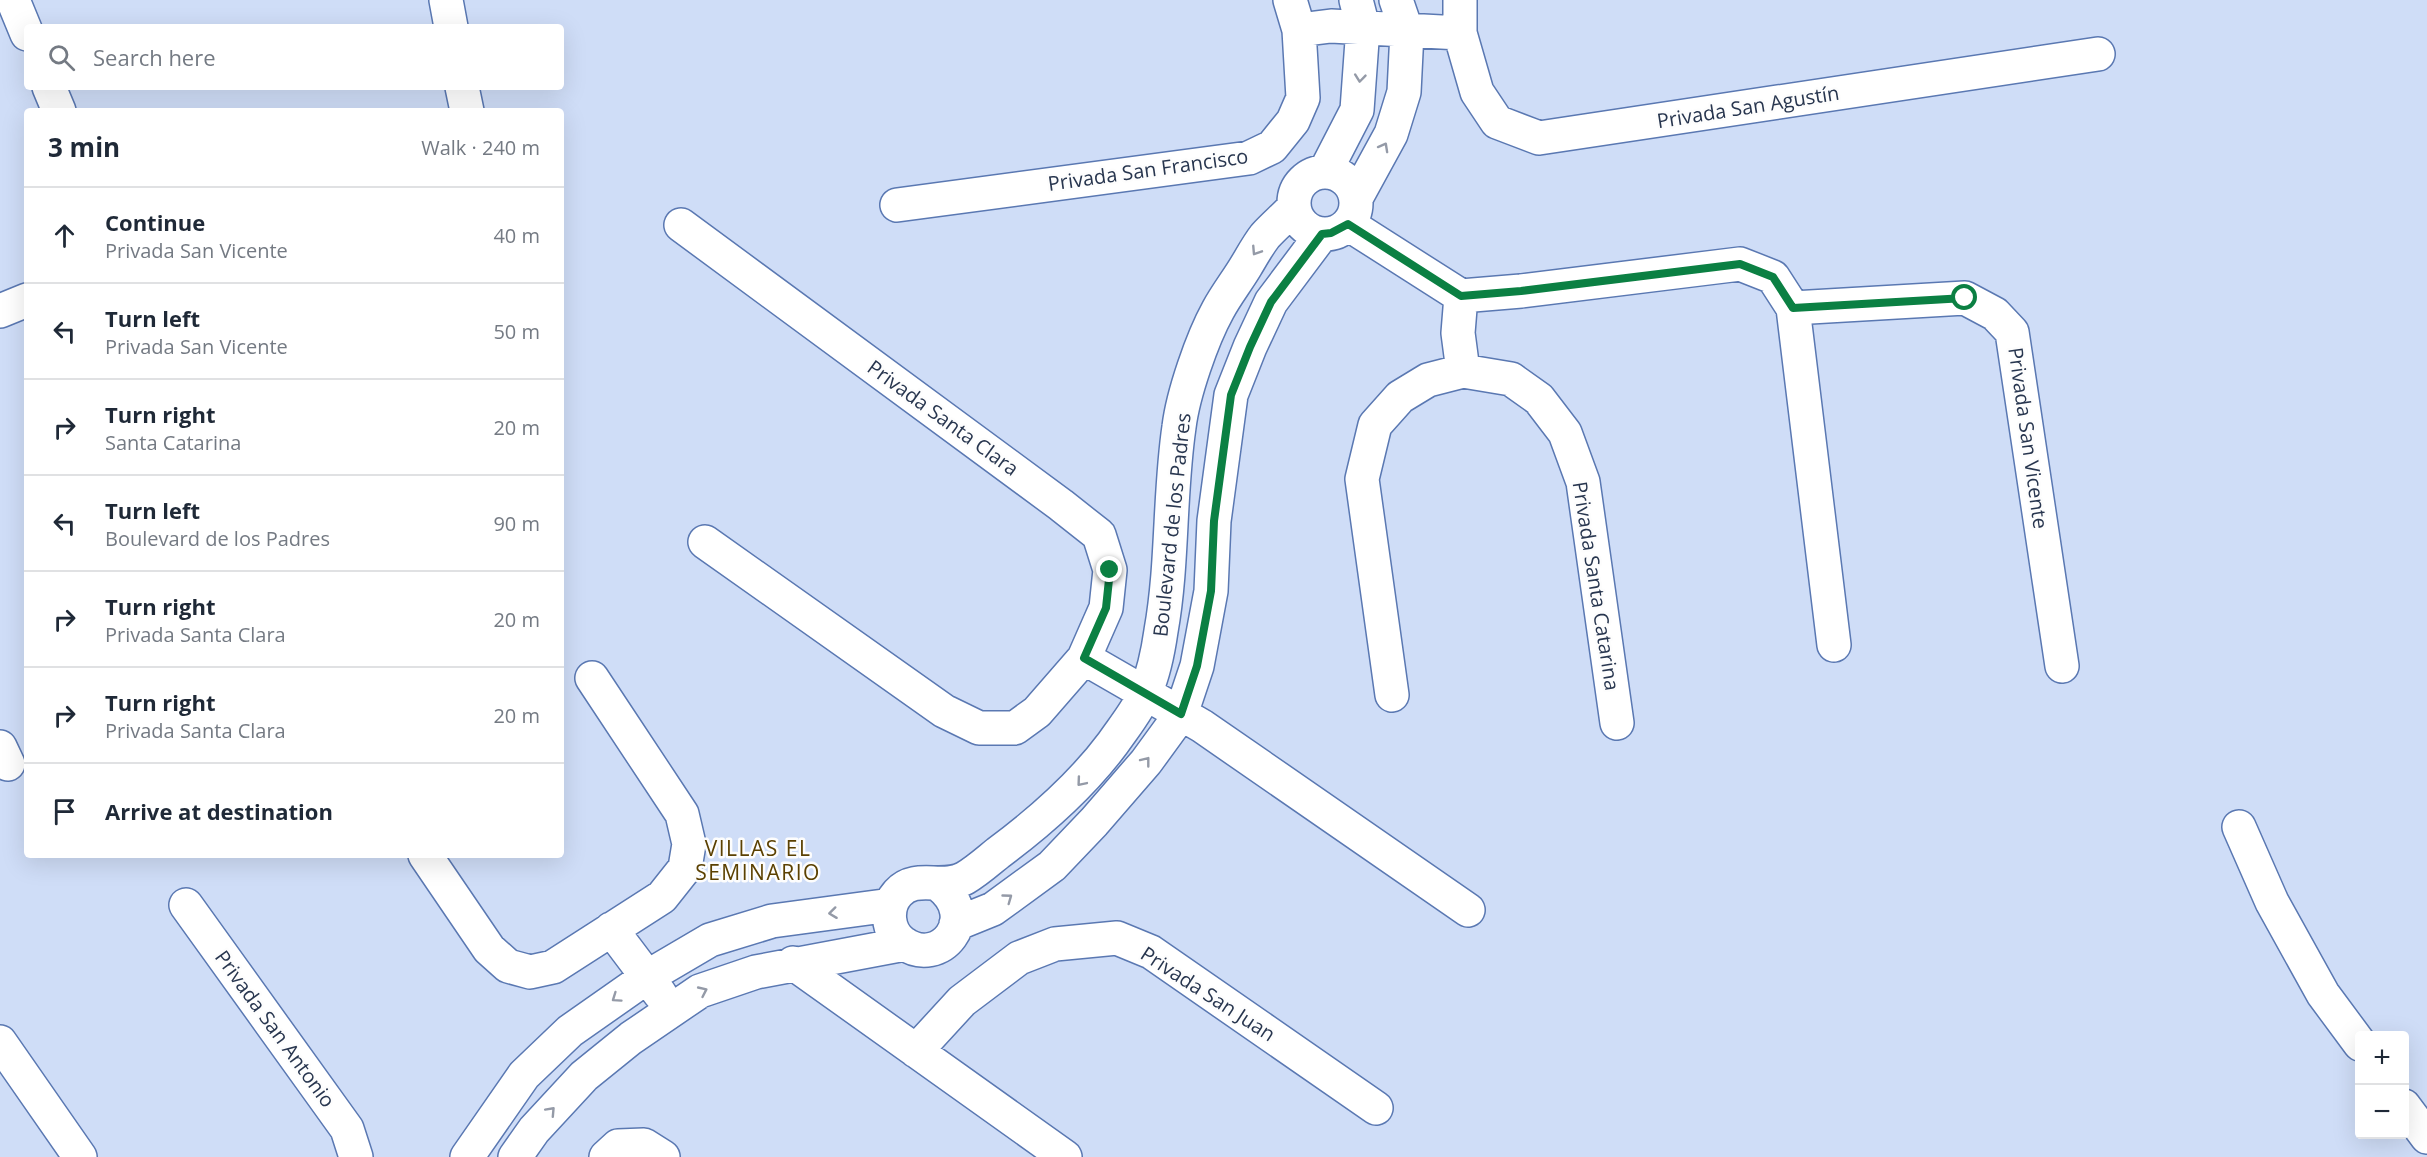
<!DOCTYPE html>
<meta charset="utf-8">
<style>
body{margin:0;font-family:"Open Sans",sans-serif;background:#f2f2f3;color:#1f2937}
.controls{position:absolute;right:18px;bottom:18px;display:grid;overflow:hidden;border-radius:6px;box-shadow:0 6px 24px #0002}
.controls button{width:54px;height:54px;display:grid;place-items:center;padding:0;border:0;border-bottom:2px solid #e0e1e3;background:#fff;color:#1f2937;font:30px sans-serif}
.stop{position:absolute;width:18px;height:18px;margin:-14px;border:4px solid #0b8043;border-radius:50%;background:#fff}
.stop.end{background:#0b8043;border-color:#fff;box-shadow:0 2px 6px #0008}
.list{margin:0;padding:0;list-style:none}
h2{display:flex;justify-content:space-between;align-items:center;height:78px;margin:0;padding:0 24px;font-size:26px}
h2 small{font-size:20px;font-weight:400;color:#747a83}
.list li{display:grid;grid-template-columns:39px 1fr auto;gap:18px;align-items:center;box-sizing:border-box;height:96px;padding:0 24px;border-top:2px solid #e0e1e3}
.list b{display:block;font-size:22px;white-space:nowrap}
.list p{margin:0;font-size:20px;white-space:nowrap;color:#747a83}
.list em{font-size:20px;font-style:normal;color:#747a83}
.icon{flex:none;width:33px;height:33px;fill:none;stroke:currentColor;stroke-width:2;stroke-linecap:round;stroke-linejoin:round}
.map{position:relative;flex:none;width:2427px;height:1157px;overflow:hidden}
.search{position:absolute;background:#fff;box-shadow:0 6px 24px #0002;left:24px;top:24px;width:540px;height:66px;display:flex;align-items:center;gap:15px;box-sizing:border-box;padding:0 21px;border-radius:6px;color:#747a83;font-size:22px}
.panel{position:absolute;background:#fff;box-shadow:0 6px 24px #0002;left:24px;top:108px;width:540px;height:750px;border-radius:6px}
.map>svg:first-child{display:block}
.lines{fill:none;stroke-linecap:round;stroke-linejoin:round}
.minor-casing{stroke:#5a78b2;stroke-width:36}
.minor{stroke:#fff;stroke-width:33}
.oneway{stroke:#949aa7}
.route{stroke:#0b8043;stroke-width:8}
.labels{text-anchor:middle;stroke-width:5;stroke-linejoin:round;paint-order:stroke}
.street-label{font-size:20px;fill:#28364f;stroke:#fdfdfd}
.neighbourhood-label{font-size:21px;letter-spacing:1.5px;fill:#5b4102;stroke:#fdfdfd}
</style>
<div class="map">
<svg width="2427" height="1157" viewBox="0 0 2427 1157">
<rect width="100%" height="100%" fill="#cfddf7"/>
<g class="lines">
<defs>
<path id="minor" d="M 13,0 L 27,34
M 446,0 L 451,27
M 1460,0 L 1460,33 L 1477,92 L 1497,122 L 1539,138 L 2098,54
M 1299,30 L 1331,26 L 1460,33
M 49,87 L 59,111
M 462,87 L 467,111
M 1325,172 L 1357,110 L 1363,27 L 1356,0
M1294 203a31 31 0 1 1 62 0a31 31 0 1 1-62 0Z
M 1356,198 L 1391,134 L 1404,92 L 1407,32 L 1396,0
M 897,205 L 1249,158 L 1272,147 L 1293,121 L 1303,98 L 1299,30 L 1290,0
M 1348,224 L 1461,296
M 681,225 L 1061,505 L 1099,535 L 1110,570 L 1106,608 L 1084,658 L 1037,712 L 1015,728 L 979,728 L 944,711 L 705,542
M 1461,296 L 1521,291 L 1740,264 L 1773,277 L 1793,308 L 1834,645
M 1461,296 L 1458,333 L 1463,371
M 1793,308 L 1965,298 L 1995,314 L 2012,332 L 2062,666
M 0,311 L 27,300
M 1084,658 L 1202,726 L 1468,910
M 1392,695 L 1362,479 L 1375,425 L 1400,397 L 1428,380 L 1463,371 L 1511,379 L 1539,399 L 1565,433 L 1583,482 L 1617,723
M 0,747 L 8,764
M 2239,827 L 2272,902 L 2323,994 L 2360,1044
M 425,855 L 489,949 L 508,966 L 530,972 L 553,967 L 662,897 L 685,868 L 689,844 L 682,814 L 592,678
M 939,885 C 982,918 940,969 903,943 C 887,932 885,907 898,893 C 916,873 942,891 965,878 C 977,871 988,861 998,853 C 1041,821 1081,786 1113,743 C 1124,727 1139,709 1146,691 C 1154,672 1158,652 1161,631 C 1173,564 1169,495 1179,427 C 1183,394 1202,339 1218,310 C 1226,295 1237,281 1246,266 C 1252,256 1258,245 1265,236 C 1274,226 1285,217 1294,207
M 186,905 L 347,1129 L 356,1157
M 956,924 L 993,909 L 1052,866 L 1094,822 L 1146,762 L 1181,714 L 1197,666 L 1211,591 L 1214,521 L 1231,395 L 1250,347 L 1271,302 L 1322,234
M 611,929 L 660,994
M 793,963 L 1065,1157
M 0,1042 L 80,1157
M 916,1051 L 962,1001 L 1019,958 L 1055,944 L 1117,938 L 1151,952 L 1376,1108
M 2404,1106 L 2427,1137
M 467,1157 L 524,1075 L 570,1031 L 647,977 L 710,940 L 772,921 L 891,905
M 515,1157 L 534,1130 L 584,1076 L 631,1038 L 700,991 L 756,972 L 905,944
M 606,1157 L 618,1146 L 644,1145 L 663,1157"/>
</defs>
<use href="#minor" class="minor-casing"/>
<use href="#minor" class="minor"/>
</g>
<defs><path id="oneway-chevron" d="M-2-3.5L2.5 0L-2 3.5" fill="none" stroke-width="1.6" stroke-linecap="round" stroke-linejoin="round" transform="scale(1.5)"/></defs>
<g class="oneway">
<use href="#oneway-chevron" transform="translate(1360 78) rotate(96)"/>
<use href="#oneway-chevron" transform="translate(1384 147) rotate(-61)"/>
<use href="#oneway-chevron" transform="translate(1256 251) rotate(123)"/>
<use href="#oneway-chevron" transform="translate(1146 761) rotate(-52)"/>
<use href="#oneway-chevron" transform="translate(1081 782) rotate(130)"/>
<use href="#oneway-chevron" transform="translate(1008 898) rotate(-36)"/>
<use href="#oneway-chevron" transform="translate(833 913) rotate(173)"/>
<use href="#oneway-chevron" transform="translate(703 991) rotate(-25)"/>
<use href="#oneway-chevron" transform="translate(616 998) rotate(145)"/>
<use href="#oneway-chevron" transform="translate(551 1111) rotate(-47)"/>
</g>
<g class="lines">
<path class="route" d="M 1110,570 L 1106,608 L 1084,658 L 1181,714 L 1197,666 L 1211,591 L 1214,521 L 1231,395 L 1250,347 L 1271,302 L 1322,234 L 1331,233 L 1348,224 L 1461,296 L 1521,291 L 1740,264 L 1773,277 L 1793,308 L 1965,298"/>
</g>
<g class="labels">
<g class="street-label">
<text transform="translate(1748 107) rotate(-9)" y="7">Privada San Agustín</text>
<text transform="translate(1148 170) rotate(-8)" y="7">Privada San Francisco</text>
<text transform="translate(943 418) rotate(36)" y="7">Privada Santa Clara</text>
<text transform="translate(2028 438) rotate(82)" y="7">Privada San Vicente</text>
<text transform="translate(1172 525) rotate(-84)" y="7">Boulevard de los Padres</text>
<text transform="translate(1596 586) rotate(81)" y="7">Privada Santa Catarina</text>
<text transform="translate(1208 994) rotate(33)" y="7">Privada San Juan</text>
<text transform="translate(275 1029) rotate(54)" y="7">Privada San Antonio</text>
</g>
<g class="neighbourhood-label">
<text x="758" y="856">VILLAS EL<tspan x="758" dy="24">SEMINARIO</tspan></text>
</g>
</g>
</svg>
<div class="controls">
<button>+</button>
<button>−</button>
</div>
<div class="stop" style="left:1965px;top:298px"></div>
<div class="stop end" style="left:1110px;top:570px"></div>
<div class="search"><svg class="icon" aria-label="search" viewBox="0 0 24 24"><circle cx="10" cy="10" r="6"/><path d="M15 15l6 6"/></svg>Search here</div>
<section class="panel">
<h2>3 min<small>Walk · 240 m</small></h2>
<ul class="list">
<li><svg class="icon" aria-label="ahead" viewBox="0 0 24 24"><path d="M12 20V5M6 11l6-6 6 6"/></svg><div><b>Continue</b><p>Privada San Vicente</p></div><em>40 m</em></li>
<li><svg class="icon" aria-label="left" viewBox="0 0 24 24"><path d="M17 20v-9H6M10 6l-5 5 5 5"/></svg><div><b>Turn left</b><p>Privada San Vicente</p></div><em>50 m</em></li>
<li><svg class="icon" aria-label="right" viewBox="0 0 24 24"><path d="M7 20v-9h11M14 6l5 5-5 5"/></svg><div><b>Turn right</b><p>Santa Catarina</p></div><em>20 m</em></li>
<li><svg class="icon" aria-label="left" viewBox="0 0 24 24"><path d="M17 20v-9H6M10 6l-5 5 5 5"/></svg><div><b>Turn left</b><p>Boulevard de los Padres</p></div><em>90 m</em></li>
<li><svg class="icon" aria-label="right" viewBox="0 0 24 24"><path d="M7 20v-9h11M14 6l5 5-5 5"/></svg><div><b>Turn right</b><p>Privada Santa Clara</p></div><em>20 m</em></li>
<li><svg class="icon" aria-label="right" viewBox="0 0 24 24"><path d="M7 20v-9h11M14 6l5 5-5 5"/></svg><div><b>Turn right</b><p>Privada Santa Clara</p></div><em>20 m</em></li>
<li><svg class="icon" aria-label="arrive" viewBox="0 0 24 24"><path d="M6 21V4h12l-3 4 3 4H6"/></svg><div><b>Arrive at destination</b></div></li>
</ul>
</section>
</div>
